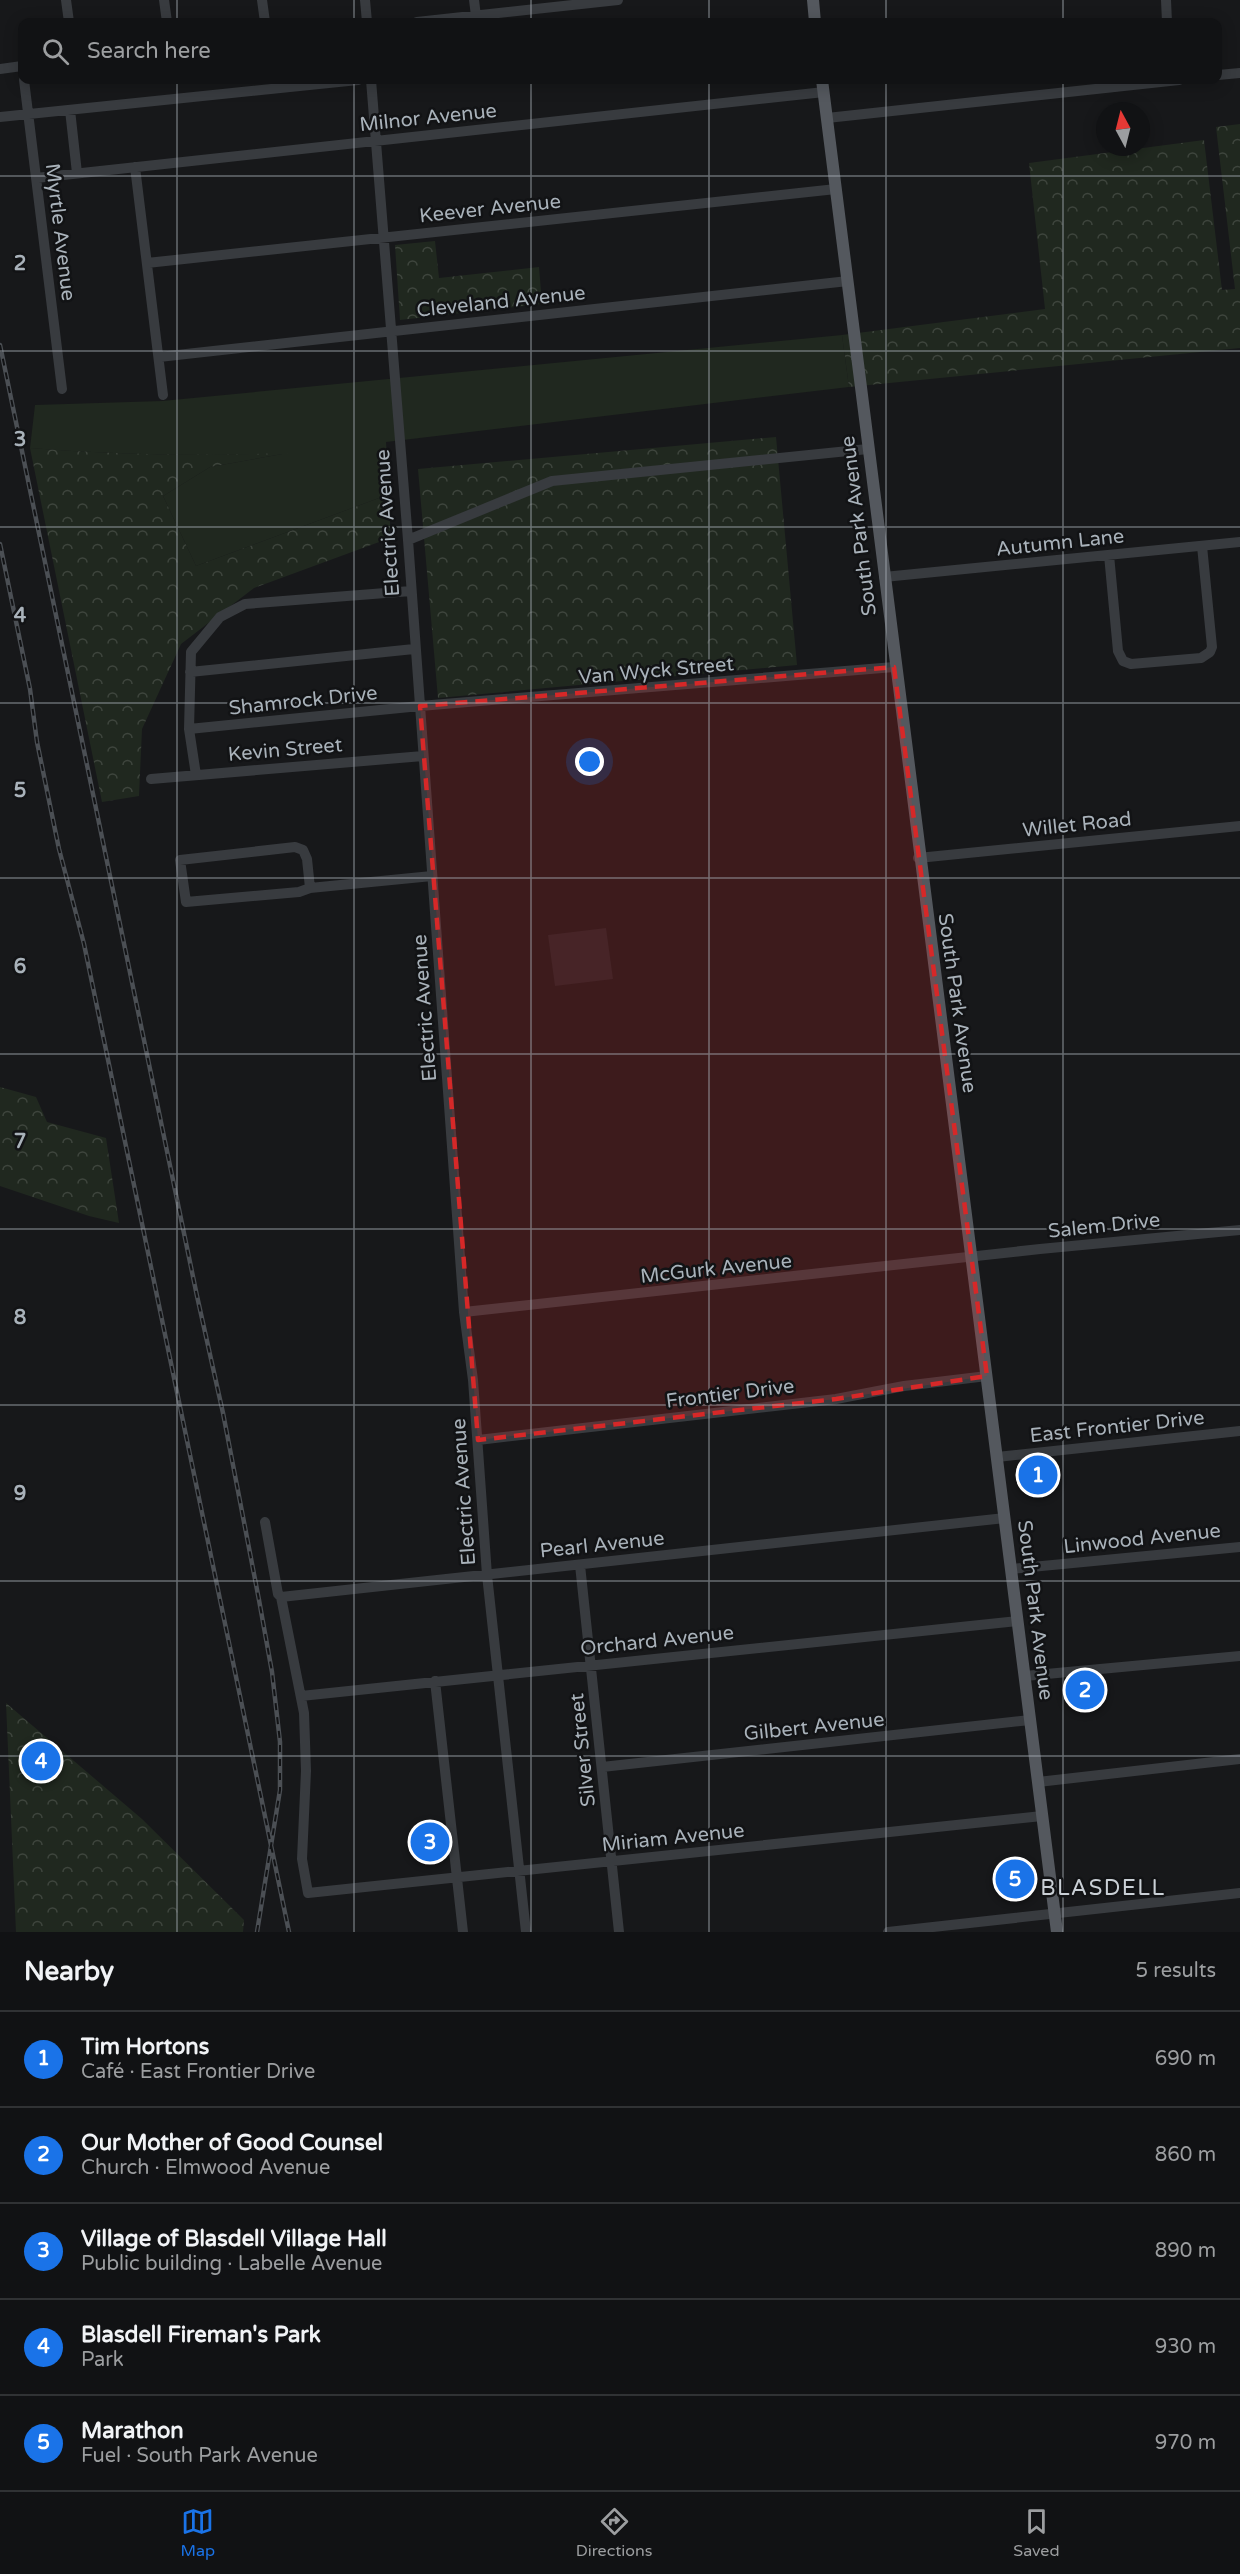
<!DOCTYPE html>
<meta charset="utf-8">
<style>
body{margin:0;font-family:"Varela Round",sans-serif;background:#1a1b1d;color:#f1f3f6}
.compass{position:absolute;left:1096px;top:102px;width:54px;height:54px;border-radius:50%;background:#111214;box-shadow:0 3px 15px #0003;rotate:353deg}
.you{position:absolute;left:590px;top:762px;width:21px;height:21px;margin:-15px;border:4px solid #fff;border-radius:50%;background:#1a73e8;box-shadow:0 0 0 9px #1a73e833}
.badge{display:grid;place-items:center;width:39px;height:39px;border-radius:50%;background:#1a73e8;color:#fff;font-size:20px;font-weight:700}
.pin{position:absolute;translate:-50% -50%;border:3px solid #fff;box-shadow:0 2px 6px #0006}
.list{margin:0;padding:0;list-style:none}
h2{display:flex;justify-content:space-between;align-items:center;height:78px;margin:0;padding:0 24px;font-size:26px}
h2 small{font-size:20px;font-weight:400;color:#9c9ea0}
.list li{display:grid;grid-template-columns:39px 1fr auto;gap:18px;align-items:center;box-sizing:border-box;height:96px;padding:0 24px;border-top:2px solid #303234}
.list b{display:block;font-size:22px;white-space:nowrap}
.list p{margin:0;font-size:20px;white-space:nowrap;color:#9c9ea0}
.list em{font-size:20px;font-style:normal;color:#9c9ea0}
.icon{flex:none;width:33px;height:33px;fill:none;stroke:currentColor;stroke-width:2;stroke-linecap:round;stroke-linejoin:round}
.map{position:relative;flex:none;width:1240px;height:1932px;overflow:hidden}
.search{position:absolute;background:#111214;box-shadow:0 3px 15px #0003;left:18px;right:18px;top:18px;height:66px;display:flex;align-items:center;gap:15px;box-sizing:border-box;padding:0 21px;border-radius:12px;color:#9c9ea0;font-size:22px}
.sheet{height:558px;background:#111214}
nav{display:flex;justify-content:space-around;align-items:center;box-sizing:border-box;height:84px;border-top:2px solid #303234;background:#111214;font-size:16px;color:#9c9ea0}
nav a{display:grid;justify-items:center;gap:3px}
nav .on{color:#1a73e8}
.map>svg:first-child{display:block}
.built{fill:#232427}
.grass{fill:#20281f}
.forest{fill:url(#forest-crowns)}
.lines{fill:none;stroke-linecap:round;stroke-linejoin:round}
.minor{stroke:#383b3f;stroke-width:10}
.major{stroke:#54585e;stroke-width:12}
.rail-casing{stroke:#4b4f54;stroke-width:4.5}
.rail{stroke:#121315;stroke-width:2;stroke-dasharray:7;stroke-linecap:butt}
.marked{fill:#d62828;fill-opacity:0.2;stroke:#d62828;stroke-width:4.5;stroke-dasharray:12 8;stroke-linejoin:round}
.grid{fill:none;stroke:#a9b2ba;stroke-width:1.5;stroke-opacity:0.55}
.labels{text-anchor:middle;stroke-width:5;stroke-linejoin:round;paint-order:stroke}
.street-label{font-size:20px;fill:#a9b2ba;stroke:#121315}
.quarter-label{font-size:22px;letter-spacing:1.5px;fill:#cad0d6;stroke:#121315}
.grid-label{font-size:20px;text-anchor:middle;font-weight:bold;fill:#a9b2ba;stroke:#121315;stroke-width:5;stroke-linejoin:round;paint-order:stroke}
</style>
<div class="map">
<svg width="1240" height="1932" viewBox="0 0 1240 1932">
<defs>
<pattern id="forest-crowns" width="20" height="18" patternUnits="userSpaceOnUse" patternTransform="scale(1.5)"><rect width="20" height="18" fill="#20281f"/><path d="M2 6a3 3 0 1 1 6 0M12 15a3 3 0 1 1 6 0" fill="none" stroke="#3e453d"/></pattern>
</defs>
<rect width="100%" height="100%" fill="#17181a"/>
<path class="built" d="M 606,928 L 613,979 L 555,986 L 548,935 Z"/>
<path class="grass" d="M 842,335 L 849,387 L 386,442 L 390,494 L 196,566 L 163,496 L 210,467 L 282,454 C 198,456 114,455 30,448 L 35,405 L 162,401 Z"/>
<path class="forest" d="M 1240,124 L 1240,348 L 849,387 L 842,335 L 1045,309 L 1029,163 L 1204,140 L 1222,290 L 1235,289 L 1216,127 Z
M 435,241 L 439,278 L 539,267 L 542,304 L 400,320 L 395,245 Z
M 776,437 L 797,665 L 438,698 L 418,469 Z
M 30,448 C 116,455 202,456 288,453 L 210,467 L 163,496 L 196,566 L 390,494 L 390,538 L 254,588 L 181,644 L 142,729 L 139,796 L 102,802 Z
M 0,1087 L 36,1097 L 47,1122 L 106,1138 L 119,1223 L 89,1216 L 0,1186 Z
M 6,1703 L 142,1819 L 244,1920 L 243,1932 L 16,1932 Z"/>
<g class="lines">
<path class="minor" d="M 66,0 L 69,22
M 164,0 L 167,22
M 262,0 L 265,22
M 365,0 L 367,22
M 474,0 L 476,16
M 1166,0 L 1167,22
M 417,22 L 618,0
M 0,69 L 22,66
M 1218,75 L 1240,73
M 24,80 L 62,389
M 371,80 L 408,540 L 464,1312 L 473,1380 L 487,1575 L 526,1932
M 70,110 L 77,173
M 0,117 L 358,80
M 827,118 L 1179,80
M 135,167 L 163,395
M 36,178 L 824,92
M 147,263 L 836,189
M 159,357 L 848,281
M 408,540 L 552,481 L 868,449
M 1109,555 L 1118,651 L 1123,661 L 1131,664 L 1201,658 L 1210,652 L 1212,647 L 1202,546
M 884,577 L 1240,542
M 190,672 L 414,649
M 189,729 L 420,706 L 894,667
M 196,775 L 189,729 L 191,652 L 220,617 L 245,604 L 411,591
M 151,779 L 423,756
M 295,847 L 303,850 L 307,859 L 310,888 L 299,892 L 186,902 L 180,860 Z
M 918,858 L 1240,826
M 310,888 L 432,876
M 464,1312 L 1040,1249 L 1240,1230
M 478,1440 L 836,1399 L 904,1386 L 987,1376
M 997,1457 L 1240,1431
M 265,1522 L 278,1594 L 281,1597 L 1005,1518
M 580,1565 L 619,1932
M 1011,1569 L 1240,1547
M 281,1597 L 304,1713 L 306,1771 L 302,1859 L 308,1893 L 1042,1816
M 1025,1676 L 1240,1656
M 435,1681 L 463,1932
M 301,1696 L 1018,1621
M 602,1767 L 1030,1720
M 1038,1782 L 1240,1759
M 888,1932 L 1240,1893"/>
<path class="major" d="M 813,0 L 815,22
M 822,80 C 898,697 979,1314 1057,1932"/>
<defs>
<path id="rail" d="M 0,345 L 197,1296 L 223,1413 L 259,1600 L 272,1672 L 280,1742 L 280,1790 L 257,1932
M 0,544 L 30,689 L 37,742 L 59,849 L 84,944 L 289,1932"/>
</defs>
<use href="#rail" class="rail-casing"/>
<use href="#rail" class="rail"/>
</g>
<path class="marked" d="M 894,667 L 987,1376 L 836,1399 L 478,1440 L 420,706 Z"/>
<path class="grid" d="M 177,0 L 177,22M 354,0 L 354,22M 531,0 L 531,22M 709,0 L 709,22M 886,0 L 886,22M 1063,0 L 1063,22M 177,80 L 177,1932M 354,80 L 354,1932M 531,80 L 531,1932M 709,80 L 709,1932M 886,80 L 886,1932M 1063,80 L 1063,1932M 0,176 L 1240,176M 0,351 L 1240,351M 0,527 L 1240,527M 0,703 L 1240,703M 0,878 L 1240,878M 0,1054 L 1240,1054M 0,1229 L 1240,1229M 0,1405 L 1240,1405M 0,1581 L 1240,1581M 0,1756 L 1240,1756"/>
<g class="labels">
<g class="street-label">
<text transform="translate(428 117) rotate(-6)" y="7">Milnor Avenue</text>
<text transform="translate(490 208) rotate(-6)" y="7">Keever Avenue</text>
<text transform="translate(61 232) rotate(83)" y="7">Myrtle Avenue</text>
<text transform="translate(501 301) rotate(-6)" y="7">Cleveland Avenue</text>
<text transform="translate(387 523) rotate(-94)" y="7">Electric Avenue</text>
<text transform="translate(858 526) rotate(-97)" y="7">South Park Avenue</text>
<text transform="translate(1060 542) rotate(-6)" y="7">Autumn Lane</text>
<text transform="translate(656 670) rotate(-5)" y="7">Van Wyck Street</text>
<text transform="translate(303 700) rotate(-6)" y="7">Shamrock Drive</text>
<text transform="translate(285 749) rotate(-5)" y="7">Kevin Street</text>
<text transform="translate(1077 824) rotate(-6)" y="7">Willet Road</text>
<text transform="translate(958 1003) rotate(82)" y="7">South Park Avenue</text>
<text transform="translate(424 1008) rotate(-94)" y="7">Electric Avenue</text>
<text transform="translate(1104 1225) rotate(-6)" y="7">Salem Drive</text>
<text transform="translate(716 1268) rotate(-6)" y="7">McGurk Avenue</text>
<text transform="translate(730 1393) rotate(-7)" y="7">Frontier Drive</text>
<text transform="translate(1117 1426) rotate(-6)" y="7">East Frontier Drive</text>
<text transform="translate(463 1492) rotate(-94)" y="7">Electric Avenue</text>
<text transform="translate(1142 1538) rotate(-6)" y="7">Linwood Avenue</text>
<text transform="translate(602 1544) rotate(-6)" y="7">Pearl Avenue</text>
<text transform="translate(1036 1610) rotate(83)" y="7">South Park Avenue</text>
<text transform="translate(657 1640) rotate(-6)" y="7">Orchard Avenue</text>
<text transform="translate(814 1726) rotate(-6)" y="7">Gilbert Avenue</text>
<text transform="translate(582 1750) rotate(-96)" y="7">Silver Street</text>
<text transform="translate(673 1837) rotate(-6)" y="7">Miriam Avenue</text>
</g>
<g class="quarter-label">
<text x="1103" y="1895">BLASDELL</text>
</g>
</g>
<g class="grid-label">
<text x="20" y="270">2</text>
<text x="20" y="446">3</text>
<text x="20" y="622">4</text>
<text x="20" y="797">5</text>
<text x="20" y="973">6</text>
<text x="20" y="1148">7</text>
<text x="20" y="1324">8</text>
<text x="20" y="1500">9</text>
</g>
</svg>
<svg class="compass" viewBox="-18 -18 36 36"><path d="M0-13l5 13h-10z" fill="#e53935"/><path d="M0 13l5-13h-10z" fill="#9c9ea0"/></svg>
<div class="you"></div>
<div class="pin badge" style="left:1038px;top:1475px">1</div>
<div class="pin badge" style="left:1085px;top:1690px">2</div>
<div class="pin badge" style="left:430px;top:1842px">3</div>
<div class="pin badge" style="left:41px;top:1761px">4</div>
<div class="pin badge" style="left:1015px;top:1879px">5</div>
<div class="search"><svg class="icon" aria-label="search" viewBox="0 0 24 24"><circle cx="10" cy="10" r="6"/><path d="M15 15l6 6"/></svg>Search here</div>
</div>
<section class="sheet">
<h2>Nearby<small>5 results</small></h2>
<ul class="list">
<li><span class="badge">1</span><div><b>Tim Hortons</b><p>Café · East Frontier Drive</p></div><em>690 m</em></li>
<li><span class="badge">2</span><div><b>Our Mother of Good Counsel</b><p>Church · Elmwood Avenue</p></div><em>860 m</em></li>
<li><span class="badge">3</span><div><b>Village of Blasdell Village Hall</b><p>Public building · Labelle Avenue</p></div><em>890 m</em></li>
<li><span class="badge">4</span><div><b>Blasdell Fireman's Park</b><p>Park</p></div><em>930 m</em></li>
<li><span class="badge">5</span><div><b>Marathon</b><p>Fuel · South Park Avenue</p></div><em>970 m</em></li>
</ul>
</section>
<nav>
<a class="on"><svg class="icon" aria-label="map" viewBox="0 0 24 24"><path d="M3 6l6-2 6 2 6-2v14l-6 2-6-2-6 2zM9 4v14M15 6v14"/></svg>Map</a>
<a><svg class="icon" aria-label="directions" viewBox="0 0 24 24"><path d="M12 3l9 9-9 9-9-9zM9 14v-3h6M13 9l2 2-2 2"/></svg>Directions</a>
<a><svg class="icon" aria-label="saved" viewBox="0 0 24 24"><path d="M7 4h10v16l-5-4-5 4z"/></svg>Saved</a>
</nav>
